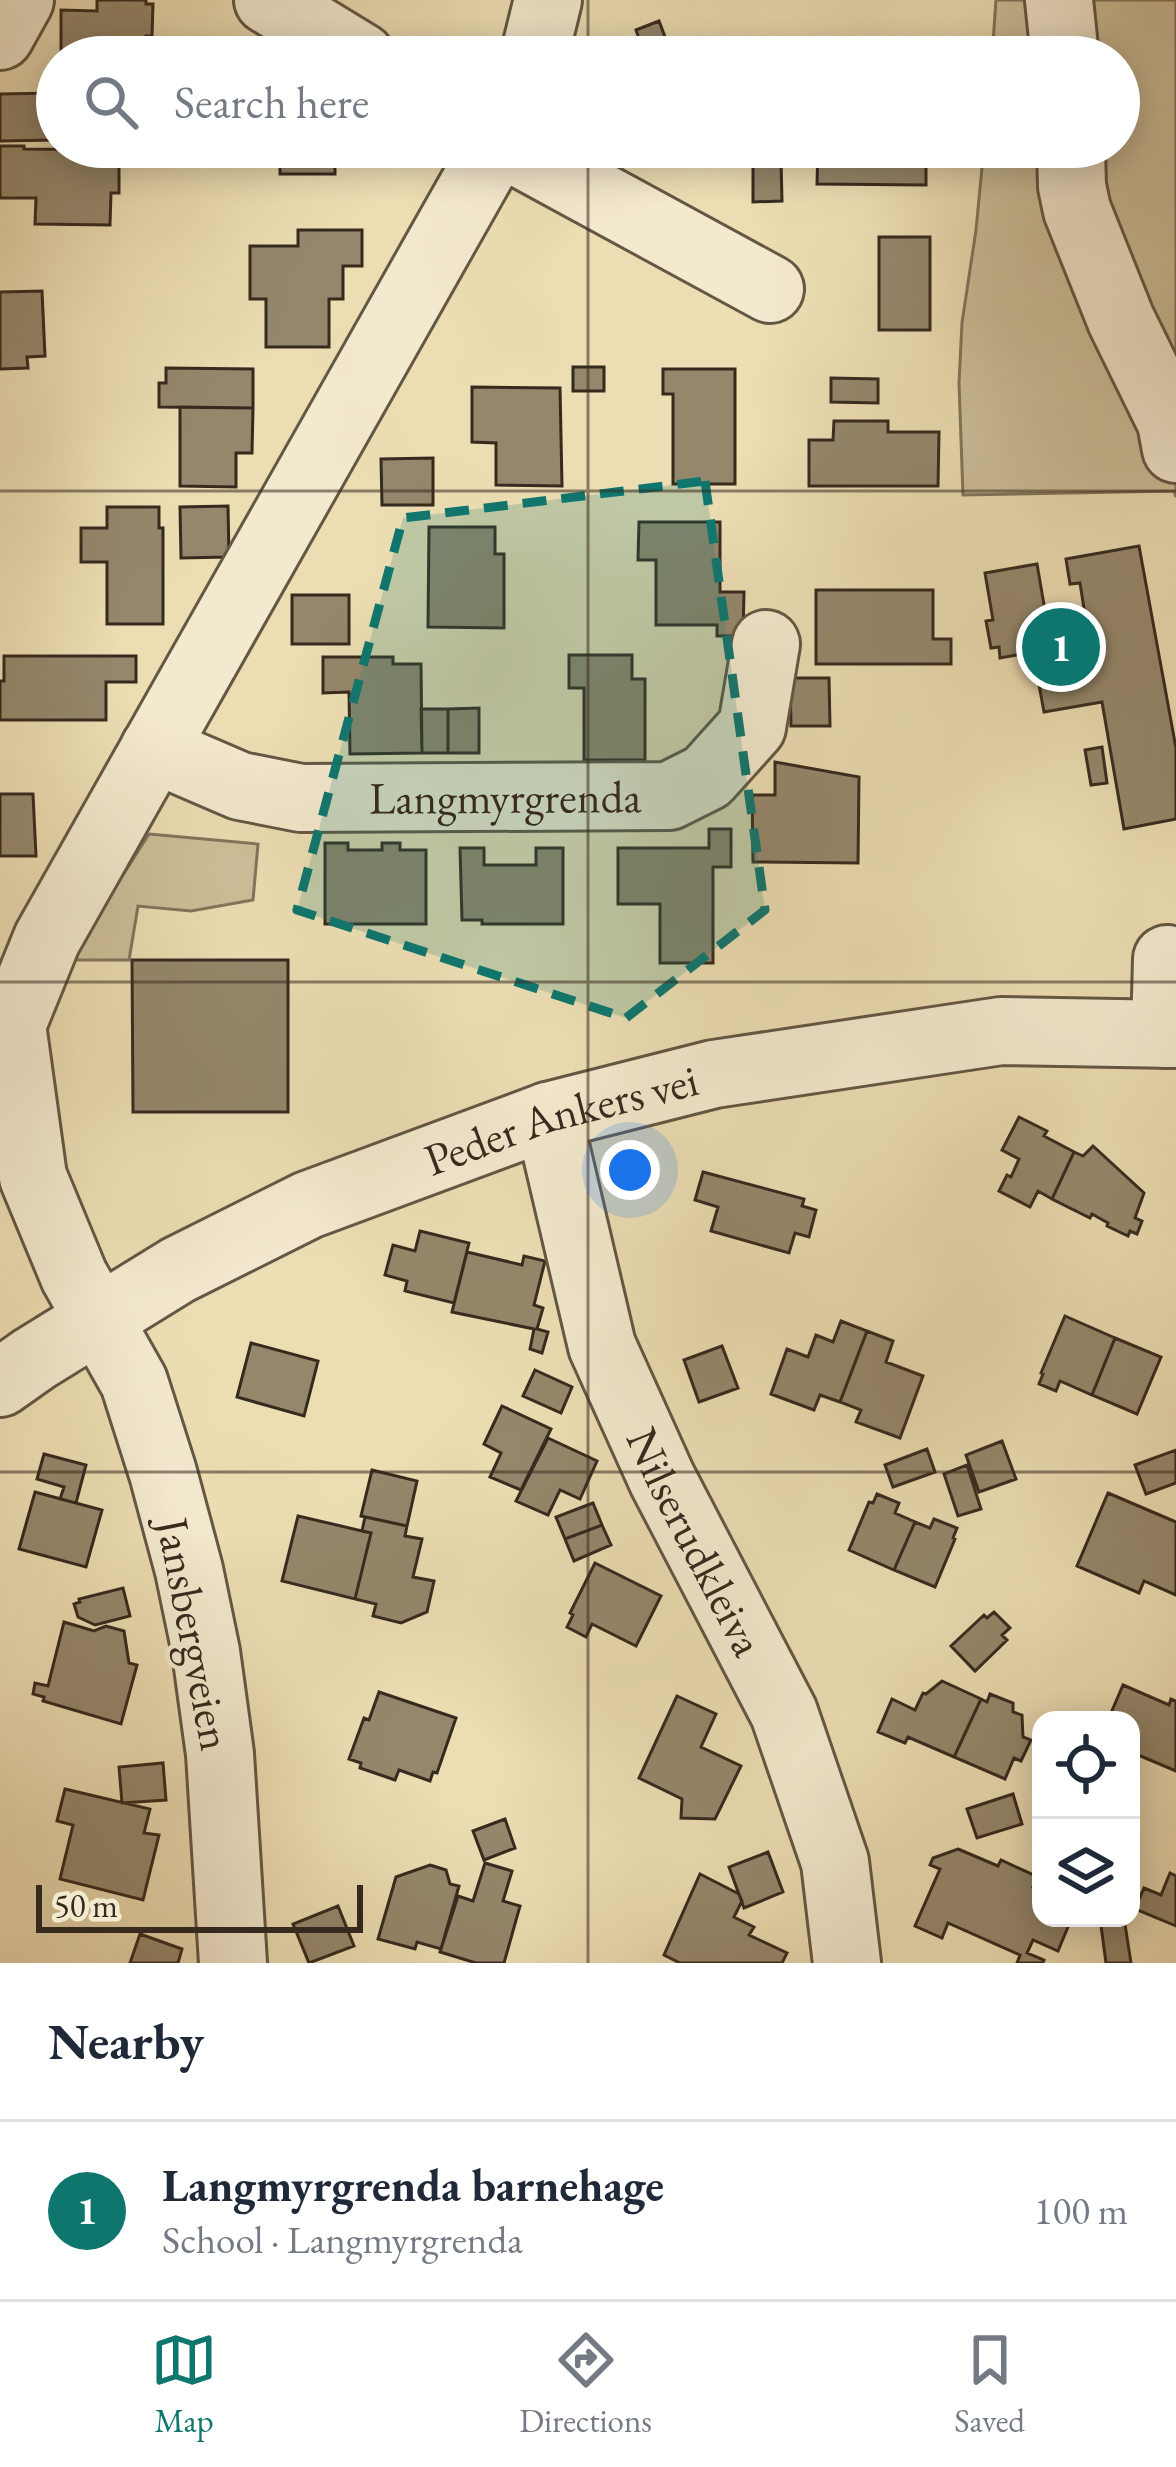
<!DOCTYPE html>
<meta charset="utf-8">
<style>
body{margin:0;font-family:"EB Garamond",serif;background:#f6f6f7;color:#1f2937}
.controls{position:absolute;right:36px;bottom:36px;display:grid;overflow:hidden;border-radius:24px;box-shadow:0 6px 30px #0003}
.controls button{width:108px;height:108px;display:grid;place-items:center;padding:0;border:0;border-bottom:3px solid #e0e1e3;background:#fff;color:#1f2937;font:60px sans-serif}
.scale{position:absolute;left:36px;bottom:30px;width:327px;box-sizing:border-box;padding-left:12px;border:6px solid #362a1f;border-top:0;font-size:33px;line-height:42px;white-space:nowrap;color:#362a1f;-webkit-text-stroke:9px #f3e9ce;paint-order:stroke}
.you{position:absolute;left:630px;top:1170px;width:42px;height:42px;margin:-30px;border:9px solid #fff;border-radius:50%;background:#1a73e8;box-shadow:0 0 0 18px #1a73e833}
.badge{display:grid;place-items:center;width:78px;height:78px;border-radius:50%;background:#0f766e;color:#fff;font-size:39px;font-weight:700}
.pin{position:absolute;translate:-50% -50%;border:6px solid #fff;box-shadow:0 3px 12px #0006}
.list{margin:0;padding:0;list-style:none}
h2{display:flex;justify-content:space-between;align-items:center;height:156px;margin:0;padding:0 48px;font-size:51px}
h2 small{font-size:39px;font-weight:400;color:#747a83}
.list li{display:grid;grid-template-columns:78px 1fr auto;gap:36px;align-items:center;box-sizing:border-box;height:180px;padding:0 48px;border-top:3px solid #e0e1e3}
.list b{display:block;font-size:45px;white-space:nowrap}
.list p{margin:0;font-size:39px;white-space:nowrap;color:#747a83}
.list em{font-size:39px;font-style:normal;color:#747a83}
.icon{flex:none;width:66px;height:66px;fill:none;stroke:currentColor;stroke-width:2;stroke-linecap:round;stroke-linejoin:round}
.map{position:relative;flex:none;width:1176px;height:1963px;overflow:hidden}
.search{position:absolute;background:#fff;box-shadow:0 6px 30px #0003;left:36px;right:36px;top:36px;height:132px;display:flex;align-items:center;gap:30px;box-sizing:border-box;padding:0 42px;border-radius:66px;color:#747a83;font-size:45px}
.sheet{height:336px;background:#fff}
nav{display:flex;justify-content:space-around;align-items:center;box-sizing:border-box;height:168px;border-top:3px solid #e0e1e3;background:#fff;font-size:33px;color:#747a83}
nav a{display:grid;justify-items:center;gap:6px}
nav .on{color:#0f766e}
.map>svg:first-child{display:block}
.green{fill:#cdbf9a;stroke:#82745c;stroke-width:3}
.building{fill:#95876c;stroke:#362a1f;stroke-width:3}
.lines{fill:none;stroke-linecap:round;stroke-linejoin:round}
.minor-casing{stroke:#645744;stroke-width:72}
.minor{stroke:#f3e9ce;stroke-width:66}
.marked{fill:#0f766e;fill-opacity:0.2;stroke:#0f766e;stroke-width:9;stroke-dasharray:24 15;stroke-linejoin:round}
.grid{fill:none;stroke:#362a1f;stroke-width:3;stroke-opacity:0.55}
.labels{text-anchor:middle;stroke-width:9;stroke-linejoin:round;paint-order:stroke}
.street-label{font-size:45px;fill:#362a1f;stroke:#f3e9ce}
</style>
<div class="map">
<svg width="1176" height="1963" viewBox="0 0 1176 1963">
<rect width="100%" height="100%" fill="#ecddb3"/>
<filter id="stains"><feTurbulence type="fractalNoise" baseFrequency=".00167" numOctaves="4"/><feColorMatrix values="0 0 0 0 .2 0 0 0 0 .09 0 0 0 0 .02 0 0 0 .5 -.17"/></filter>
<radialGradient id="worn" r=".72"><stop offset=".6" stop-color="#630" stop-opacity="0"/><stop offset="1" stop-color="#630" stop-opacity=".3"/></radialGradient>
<path class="green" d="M 996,0 L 1176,0 L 1176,497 L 1174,491 L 963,495 L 959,383 L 962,323 L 976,230 L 984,147 L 1119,147 L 1119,57 L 992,57 Z
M 149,834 L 258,844 L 253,900 L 191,911 L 138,906 L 129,960 L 69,960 Z"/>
<path class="building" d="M 97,0 L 146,0 L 146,4 L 153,4 L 152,36 L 146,36 L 146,57 L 61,57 L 61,10 L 97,11 Z
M 659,21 L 667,42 L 643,51 L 636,30 Z
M 54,93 L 54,140 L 0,141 L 0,94 Z
M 0,146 L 24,146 L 24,149 L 119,150 L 119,193 L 111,193 L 110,225 L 35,224 L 36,198 L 0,198 Z
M 217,147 L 335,147 L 335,174 L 280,174 L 280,162 L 218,163 Z
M 708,147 L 759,147 L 760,160 L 708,160 Z
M 818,147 L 926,147 L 926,185 L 817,184 Z
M 753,160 L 781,160 L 782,201 L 753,202 Z
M 298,230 L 362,230 L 362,266 L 343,266 L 343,299 L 329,299 L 329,347 L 266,347 L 266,299 L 250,299 L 250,246 L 298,246 Z
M 879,237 L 930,237 L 930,330 L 879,330 Z
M 42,291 L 45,356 L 27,357 L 28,368 L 0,369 L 0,292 Z
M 573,367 L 604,367 L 604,391 L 573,391 Z
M 166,368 L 253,369 L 253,408 L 159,407 L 159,383 L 166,383 Z
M 663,369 L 735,369 L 735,484 L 673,484 L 673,394 L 663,394 Z
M 831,378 L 878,379 L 878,403 L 831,402 Z
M 472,387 L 560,388 L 562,486 L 496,485 L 496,443 L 472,442 Z
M 180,407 L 253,408 L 252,453 L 236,453 L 236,487 L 180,486 Z
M 834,421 L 888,421 L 888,432 L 939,432 L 938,486 L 809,486 L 809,440 L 833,440 Z
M 433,458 L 433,505 L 382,505 L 381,459 Z
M 228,506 L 229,557 L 181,558 L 180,507 Z
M 107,507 L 159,507 L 159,528 L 163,528 L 163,624 L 107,624 L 107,562 L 81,562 L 81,528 L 107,528 Z
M 639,522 L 720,522 L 720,592 L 744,592 L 743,636 L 717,636 L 717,625 L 656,625 L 656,560 L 638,560 Z
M 429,527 L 495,527 L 495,554 L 504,554 L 504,628 L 428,627 Z
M 1139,546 L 1176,748 L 1176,819 L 1124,829 L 1102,702 L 1044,712 L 1033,652 L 1000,658 L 999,647 L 991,648 L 986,621 L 993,620 L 985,573 L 1037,564 L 1047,622 L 1079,616 L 1081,628 L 1087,628 L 1080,583 L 1070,584 L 1066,559 Z
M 816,590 L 933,590 L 933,639 L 951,639 L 951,664 L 816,664 Z
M 292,595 L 349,595 L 349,644 L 292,644 Z
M 569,655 L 632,655 L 632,679 L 645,679 L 645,760 L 584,760 L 584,688 L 569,688 Z
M 4,656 L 136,656 L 136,682 L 106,682 L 106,720 L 0,720 L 0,681 L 4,681 Z
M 323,657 L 393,657 L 393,664 L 421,664 L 422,753 L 350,754 L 349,692 L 323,693 Z
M 790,678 L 829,678 L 830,726 L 791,726 Z
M 479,708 L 479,753 L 448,753 L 448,709 Z
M 421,709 L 448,709 L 448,753 L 422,753 Z
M 1102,747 L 1107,783 L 1091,785 L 1085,750 Z
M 775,762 L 859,777 L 858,863 L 753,862 L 752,795 L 775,795 Z
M 0,794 L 33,794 L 36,856 L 0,856 Z
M 709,829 L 731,829 L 731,867 L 713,867 L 713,963 L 660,963 L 660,904 L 618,904 L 618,848 L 709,848 Z
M 325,843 L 348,843 L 348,850 L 382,850 L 382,843 L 400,843 L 400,850 L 426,850 L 426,924 L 325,924 Z
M 460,848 L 484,848 L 484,865 L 536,865 L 536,848 L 563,848 L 563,924 L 482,924 L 482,920 L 462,920 Z
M 132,960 L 288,960 L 288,1112 L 133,1112 Z
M 1019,1117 L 1047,1131 L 1044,1136 L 1074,1152 L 1052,1199 L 1038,1191 L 1030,1207 L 999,1191 L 1007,1175 L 1011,1177 L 1019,1159 L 1002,1150 Z
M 1093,1146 L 1144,1193 L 1135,1218 L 1142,1221 L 1137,1234 L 1130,1231 L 1128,1236 L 1107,1226 L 1108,1223 L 1092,1214 L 1090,1218 L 1052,1199 L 1074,1152 L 1083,1156 Z
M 703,1172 L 804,1199 L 802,1206 L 816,1210 L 809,1237 L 795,1233 L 789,1253 L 711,1231 L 718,1207 L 695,1200 Z
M 420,1231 L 469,1243 L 454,1303 L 405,1291 L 407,1281 L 385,1275 L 393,1245 L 415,1251 Z
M 467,1252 L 522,1265 L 524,1256 L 545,1261 L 534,1305 L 543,1308 L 537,1329 L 548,1332 L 542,1353 L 530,1349 L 534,1329 L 452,1312 Z
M 1065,1316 L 1115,1338 L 1092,1395 L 1060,1381 L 1056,1391 L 1039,1384 L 1043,1374 L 1041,1373 Z
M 841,1321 L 867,1331 L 840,1402 L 820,1395 L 814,1410 L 771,1394 L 787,1349 L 808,1357 L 816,1335 L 833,1342 Z
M 867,1331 L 893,1341 L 886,1362 L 923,1376 L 900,1438 L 856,1422 L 861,1410 L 840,1402 Z
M 1115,1338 L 1161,1357 L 1137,1414 L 1092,1395 Z
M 251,1343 L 318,1361 L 304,1416 L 237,1397 Z
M 722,1346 L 738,1388 L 699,1402 L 684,1360 Z
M 535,1370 L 572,1387 L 561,1413 L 523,1396 Z
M 502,1406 L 551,1429 L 521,1490 L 490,1477 L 501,1453 L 484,1444 Z
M 548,1438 L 597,1461 L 580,1499 L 560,1490 L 548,1515 L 516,1501 Z
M 1002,1441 L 1016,1479 L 979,1492 L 966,1455 Z
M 927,1449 L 935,1472 L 893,1487 L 885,1465 Z
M 1176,1450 L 1176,1483 L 1146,1494 L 1135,1465 Z
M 44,1454 L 86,1465 L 76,1503 L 60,1499 L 64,1487 L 37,1479 Z
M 967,1465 L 981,1509 L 958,1516 L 944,1474 Z
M 372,1470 L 417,1481 L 407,1526 L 361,1516 Z
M 35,1492 L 102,1510 L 86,1567 L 19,1549 Z
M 1108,1493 L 1176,1522 L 1176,1595 L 1144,1581 L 1139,1593 L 1077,1566 Z
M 877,1494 L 899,1503 L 895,1513 L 915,1522 L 894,1570 L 849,1550 L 869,1502 L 873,1503 Z
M 593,1503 L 602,1525 L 565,1539 L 556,1517 Z
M 298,1516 L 371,1533 L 355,1599 L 282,1581 Z
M 365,1517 L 407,1526 L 405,1536 L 422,1539 L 413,1577 L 434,1581 L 427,1612 L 401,1623 L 373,1616 L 376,1604 L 355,1599 L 371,1533 L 362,1531 Z
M 934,1519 L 957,1528 L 953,1538 L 955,1539 L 935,1587 L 894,1570 L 915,1522 L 930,1528 Z
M 602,1525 L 611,1545 L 574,1561 L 565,1539 Z
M 595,1563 L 661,1596 L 636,1646 L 592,1624 L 586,1637 L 567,1627 L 573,1615 L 570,1613 Z
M 123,1588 L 130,1616 L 95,1625 L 78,1617 L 74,1604 L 80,1602 L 79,1599 Z
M 994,1612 L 1010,1628 L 1002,1635 L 1007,1640 L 975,1671 L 951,1646 L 984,1615 L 987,1618 Z
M 64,1622 L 94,1631 L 106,1626 L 124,1631 L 129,1663 L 137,1665 L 121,1724 L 43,1701 L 44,1697 L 33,1694 L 35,1683 L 48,1686 Z
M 942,1681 L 981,1699 L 954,1757 L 908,1737 L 905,1743 L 878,1732 L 892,1699 L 915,1710 L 923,1693 L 926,1694 Z
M 1123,1685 L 1169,1705 L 1171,1699 L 1176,1701 L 1176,1771 L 1131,1752 L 1131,1720 L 1108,1720 Z
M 379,1692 L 456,1718 L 437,1773 L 433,1772 L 430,1781 L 399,1770 L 395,1780 L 360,1768 L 361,1763 L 349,1759 L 364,1718 L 369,1720 Z
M 990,1694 L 1013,1703 L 1013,1712 L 1022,1715 L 1023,1737 L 1031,1740 L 1021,1761 L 1014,1758 L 1005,1779 L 954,1757 L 981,1699 L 987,1702 Z
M 677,1696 L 716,1714 L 701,1747 L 741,1766 L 715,1819 L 681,1818 L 682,1799 L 639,1778 Z
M 163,1763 L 166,1800 L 122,1803 L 119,1767 Z
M 65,1789 L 150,1809 L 144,1833 L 159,1835 L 143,1900 L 60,1879 L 73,1825 L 57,1821 Z
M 1013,1794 L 1022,1824 L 977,1838 L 967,1809 Z
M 505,1819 L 515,1848 L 484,1860 L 473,1831 Z
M 958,1849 L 998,1866 L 1001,1860 L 1038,1877 L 1033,1887 L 1041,1891 L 1041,1918 L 1062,1918 L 1070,1922 L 1058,1951 L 1033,1940 L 1027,1953 L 1044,1960 L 1043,1963 L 1017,1963 L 1020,1955 L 948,1923 L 942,1938 L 915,1926 L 940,1869 L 930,1865 L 933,1858 Z
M 768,1852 L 783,1892 L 744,1908 L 729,1867 Z
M 485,1863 L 512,1871 L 503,1901 L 520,1906 L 504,1963 L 476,1963 L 440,1952 L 458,1896 L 473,1901 Z
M 430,1865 L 446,1870 L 450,1884 L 459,1886 L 441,1949 L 417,1942 L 415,1949 L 378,1939 L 396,1877 Z
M 1170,1873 L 1176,1876 L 1176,1926 L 1135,1909 L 1144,1888 L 1161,1895 Z
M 700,1874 L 739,1894 L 742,1901 L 734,1917 L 754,1927 L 749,1935 L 787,1953 L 782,1963 L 680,1963 L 664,1955 Z
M 338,1906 L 354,1946 L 309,1963 L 293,1924 Z
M 1100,1918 L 1124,1918 L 1131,1963 L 1106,1963 Z
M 140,1934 L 182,1949 L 178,1963 L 130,1963 Z"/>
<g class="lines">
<defs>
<g id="minor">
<path d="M 268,0 L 361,57"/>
<path d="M 1059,0 L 1065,57"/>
<path d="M 0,36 L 20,0"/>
<path d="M 534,57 L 548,0"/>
<path d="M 509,147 L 770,289"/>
<path d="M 1071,147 L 1072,186 L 1077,210 L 1121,320 L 1171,422 L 1176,449"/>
<path id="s1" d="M 154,749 L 240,786 L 301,798 L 669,796 L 707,777 L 752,727 L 766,644"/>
<path d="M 1165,1034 L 1167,959"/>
<path id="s2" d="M 548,1116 L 602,1346 L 662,1479 L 784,1713 L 835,1862 L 847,1963"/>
<path id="s3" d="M 0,1383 L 34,1359 L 178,1270 L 308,1205 L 548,1116 L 714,1074 L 1001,1031 L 1176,1034"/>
<path d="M 233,1963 L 220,1754 L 206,1652 L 189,1570 L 163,1473 L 134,1382 L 74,1276 L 33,1177 L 12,1025 L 47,939 L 495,147"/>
</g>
</defs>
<use href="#minor" class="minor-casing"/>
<use href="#minor" class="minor"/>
</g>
<path class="marked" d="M 705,481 L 765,910 L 626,1018 L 297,910 L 403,518 Z"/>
<path class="grid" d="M 588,0 L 588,57M 588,147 L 588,1963M 0,491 L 1176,491M 0,982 L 1176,982M 0,1472 L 1176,1472"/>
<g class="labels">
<g class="street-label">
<text dy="16" stroke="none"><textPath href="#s1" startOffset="360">Langmyrgrenda</textPath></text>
<text dy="16" stroke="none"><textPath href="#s3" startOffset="624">Peder Ankers vei</textPath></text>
<text dy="16" stroke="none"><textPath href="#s2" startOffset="453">Nilserudkleiva</textPath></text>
<text transform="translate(195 1634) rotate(79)" y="16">Jansbergveien</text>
</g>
</g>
<rect width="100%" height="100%" filter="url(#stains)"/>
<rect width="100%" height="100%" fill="url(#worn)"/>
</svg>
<div class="controls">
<button><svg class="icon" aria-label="locate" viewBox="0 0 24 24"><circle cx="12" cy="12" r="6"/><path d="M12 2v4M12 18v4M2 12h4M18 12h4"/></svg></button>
<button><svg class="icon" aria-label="layers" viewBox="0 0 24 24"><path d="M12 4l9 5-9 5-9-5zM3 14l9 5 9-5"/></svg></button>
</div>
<div class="scale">50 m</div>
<div class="you"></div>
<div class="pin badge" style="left:1061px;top:647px">1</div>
<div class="search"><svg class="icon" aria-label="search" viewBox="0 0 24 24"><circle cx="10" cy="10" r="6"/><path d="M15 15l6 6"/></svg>Search here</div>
</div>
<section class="sheet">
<h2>Nearby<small></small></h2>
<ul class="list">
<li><span class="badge">1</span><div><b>Langmyrgrenda barnehage</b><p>School · Langmyrgrenda</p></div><em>100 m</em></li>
</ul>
</section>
<nav>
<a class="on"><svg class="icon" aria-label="map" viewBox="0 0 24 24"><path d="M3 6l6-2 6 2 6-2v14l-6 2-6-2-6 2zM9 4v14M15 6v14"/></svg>Map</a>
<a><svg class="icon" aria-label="directions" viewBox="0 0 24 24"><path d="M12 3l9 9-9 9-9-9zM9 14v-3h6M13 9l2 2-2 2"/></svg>Directions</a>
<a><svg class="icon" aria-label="saved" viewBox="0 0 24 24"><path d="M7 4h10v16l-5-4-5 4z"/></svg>Saved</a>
</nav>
